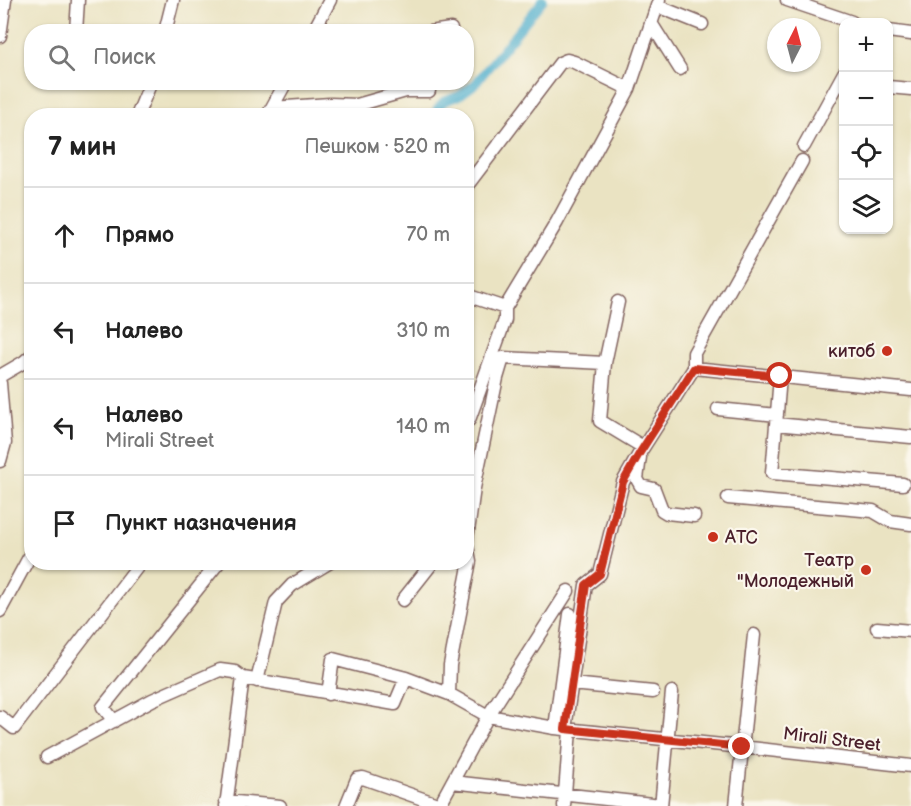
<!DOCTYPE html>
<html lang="ru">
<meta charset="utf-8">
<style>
body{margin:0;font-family:"Balsamiq Sans",sans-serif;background:#f2f2f2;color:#222}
.controls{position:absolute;right:18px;top:18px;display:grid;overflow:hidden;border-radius:12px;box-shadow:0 2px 4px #0004}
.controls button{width:54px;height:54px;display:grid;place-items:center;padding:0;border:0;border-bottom:2px solid #e0e0e0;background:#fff;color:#222;font:30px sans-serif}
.compass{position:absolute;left:767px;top:18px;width:54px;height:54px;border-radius:50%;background:#fff;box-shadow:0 2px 4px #0004;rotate:6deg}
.stop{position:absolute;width:18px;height:18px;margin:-14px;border:4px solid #c8321e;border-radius:50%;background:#fff}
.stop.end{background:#c8321e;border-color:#fff;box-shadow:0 2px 6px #0008}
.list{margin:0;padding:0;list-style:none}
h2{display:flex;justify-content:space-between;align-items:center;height:78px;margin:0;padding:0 24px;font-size:26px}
h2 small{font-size:20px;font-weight:400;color:#767676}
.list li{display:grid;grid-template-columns:39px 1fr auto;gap:18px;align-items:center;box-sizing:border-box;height:96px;padding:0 24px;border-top:2px solid #e0e0e0}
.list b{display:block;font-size:22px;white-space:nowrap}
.list p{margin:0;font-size:20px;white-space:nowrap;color:#767676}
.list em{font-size:20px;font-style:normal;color:#767676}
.icon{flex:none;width:33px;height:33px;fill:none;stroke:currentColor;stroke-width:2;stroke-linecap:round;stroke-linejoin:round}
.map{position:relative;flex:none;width:911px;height:806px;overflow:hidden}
.search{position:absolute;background:#fff;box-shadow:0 2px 4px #0004;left:24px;top:24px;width:450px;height:66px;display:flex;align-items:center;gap:15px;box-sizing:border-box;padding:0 21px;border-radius:24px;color:#767676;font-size:22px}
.panel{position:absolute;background:#fff;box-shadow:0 2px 4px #0004;left:24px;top:108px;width:450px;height:462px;border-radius:24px}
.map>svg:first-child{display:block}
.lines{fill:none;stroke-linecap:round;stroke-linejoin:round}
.canal{stroke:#4dadcc;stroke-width:9}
.minor-casing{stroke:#826460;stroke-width:15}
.minor{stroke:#fff;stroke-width:12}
.route{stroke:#c8321e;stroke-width:8}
.poi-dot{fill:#c8321e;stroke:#fbf7ec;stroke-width:2}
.labels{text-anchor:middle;stroke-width:4.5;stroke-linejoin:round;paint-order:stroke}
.poi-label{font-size:18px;fill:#4a1f2b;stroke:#fbf7ec;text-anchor:end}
.street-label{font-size:18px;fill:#4a1f2b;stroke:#fbf7ec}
</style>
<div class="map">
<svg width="911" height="806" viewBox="0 0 911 806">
<rect width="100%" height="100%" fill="#fbf7ec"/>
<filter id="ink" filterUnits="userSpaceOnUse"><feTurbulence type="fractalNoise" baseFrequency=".0167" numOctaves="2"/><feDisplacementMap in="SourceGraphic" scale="12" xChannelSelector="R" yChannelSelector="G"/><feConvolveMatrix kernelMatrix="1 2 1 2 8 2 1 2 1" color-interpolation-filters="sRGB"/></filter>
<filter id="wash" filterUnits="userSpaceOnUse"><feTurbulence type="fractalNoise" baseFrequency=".008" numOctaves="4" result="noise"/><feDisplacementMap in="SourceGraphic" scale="24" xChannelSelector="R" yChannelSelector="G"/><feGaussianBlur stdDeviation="1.35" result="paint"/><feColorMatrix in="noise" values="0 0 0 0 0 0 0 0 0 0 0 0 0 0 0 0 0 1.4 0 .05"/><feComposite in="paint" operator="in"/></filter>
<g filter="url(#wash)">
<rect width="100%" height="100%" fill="#eae3c2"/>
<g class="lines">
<path class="canal" d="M 437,109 L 443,102 L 460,95 L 475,84 L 543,0"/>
</g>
</g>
<g filter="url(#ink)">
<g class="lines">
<defs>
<path id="minor" d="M 787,0 L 852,22
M 657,6 L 702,24
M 651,23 L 680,69
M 888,31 L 911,34
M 76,32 L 78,0
M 165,32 L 173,0
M 313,32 L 330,0
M 430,32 L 451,29
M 0,36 L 5,0
M 888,87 L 911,89
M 272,108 L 330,104 L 357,105 L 406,91 L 429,91
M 269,113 L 286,82
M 137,116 L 151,82
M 804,146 L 844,73
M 466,187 L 560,63 L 567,60 L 574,62 L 629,89
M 466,295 L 505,308
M 618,302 L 605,363 L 600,421 L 643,447
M 694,368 L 911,390
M 0,376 L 24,362 L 32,355
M 780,377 L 772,473 L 903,484
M 0,383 L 5,443 L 0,461
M 718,409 L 777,415
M 469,420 L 505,320 L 505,308 L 557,222 L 629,89 L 659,0
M 776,424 L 911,437
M 640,457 L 637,479 L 641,486 L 654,489 L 662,510 L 667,513 L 694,516
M 728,498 L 873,511 L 890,521 L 911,524
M 466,546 L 474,488 L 497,378 L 503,358 L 605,363
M 403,600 L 433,562
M 0,611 L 32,552
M 877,628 L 911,631
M 257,681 L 276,602 L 292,585 L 330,562
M 572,684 L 653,692
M 328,694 L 333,659 L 406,678 L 449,694 L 488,716 L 568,591
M 449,694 L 450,665 L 470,561 L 467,546
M 0,717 L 14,728 L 141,562
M 114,721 L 103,707 L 219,562
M 555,728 L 570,614
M 565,729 L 586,585 L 600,574 L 623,482 L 639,454 L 694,368 L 694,353 L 802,161
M 47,757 L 152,700 L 220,670 L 235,672 L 243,678 L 395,704 L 406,678
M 452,782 L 661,805
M 226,801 L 280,806
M 226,806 L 243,678
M 346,806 L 357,779 L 363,778 L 440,805
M 439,806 L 488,716 L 555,728 L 742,747 L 911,766
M 564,806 L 570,730
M 661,806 L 672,692
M 736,806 L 754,635"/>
</defs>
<use href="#minor" class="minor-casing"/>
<use href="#minor" class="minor"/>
</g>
</g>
<g class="lines" filter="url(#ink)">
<path class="route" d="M 742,747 L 565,729 L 586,585 L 600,574 L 623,482 L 639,454 L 694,368 L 780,376"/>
</g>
<g class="poi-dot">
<circle cx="887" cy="351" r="6"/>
<circle cx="713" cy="537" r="6"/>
<circle cx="866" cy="570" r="6"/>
</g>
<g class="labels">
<g class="poi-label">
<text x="875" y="357">китоб</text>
<text x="725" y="543" text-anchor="start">АТС</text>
<text x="854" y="566">Театр<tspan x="854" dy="21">"Молодежный</tspan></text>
</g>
<g class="street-label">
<text transform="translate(832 739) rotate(7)" y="6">Mirali Street</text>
</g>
</g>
</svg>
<div class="controls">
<button>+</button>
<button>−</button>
<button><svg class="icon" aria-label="locate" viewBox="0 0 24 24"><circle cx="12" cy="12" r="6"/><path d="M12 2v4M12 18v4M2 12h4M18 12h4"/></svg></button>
<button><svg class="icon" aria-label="layers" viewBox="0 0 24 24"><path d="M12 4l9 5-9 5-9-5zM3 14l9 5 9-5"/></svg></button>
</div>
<svg class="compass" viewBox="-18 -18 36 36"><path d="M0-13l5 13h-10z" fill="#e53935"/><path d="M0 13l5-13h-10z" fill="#767676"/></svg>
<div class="stop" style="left:780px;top:376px"></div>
<div class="stop end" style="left:742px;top:747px"></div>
<div class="search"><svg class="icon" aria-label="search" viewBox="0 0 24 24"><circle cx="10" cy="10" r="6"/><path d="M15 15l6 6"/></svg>Поиск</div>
<section class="panel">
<h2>7 мин<small>Пешком · 520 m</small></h2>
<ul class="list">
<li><svg class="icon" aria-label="ahead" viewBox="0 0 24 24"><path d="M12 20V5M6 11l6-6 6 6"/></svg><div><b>Прямо</b></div><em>70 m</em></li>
<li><svg class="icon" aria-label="left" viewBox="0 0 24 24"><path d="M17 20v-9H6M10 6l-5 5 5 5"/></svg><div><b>Налево</b></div><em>310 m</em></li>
<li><svg class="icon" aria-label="left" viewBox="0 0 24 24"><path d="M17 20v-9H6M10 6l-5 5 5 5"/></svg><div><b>Налево</b><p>Mirali Street</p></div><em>140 m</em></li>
<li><svg class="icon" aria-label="arrive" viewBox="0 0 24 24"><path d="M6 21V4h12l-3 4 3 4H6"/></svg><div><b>Пункт назначения</b></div></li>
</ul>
</section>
</div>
